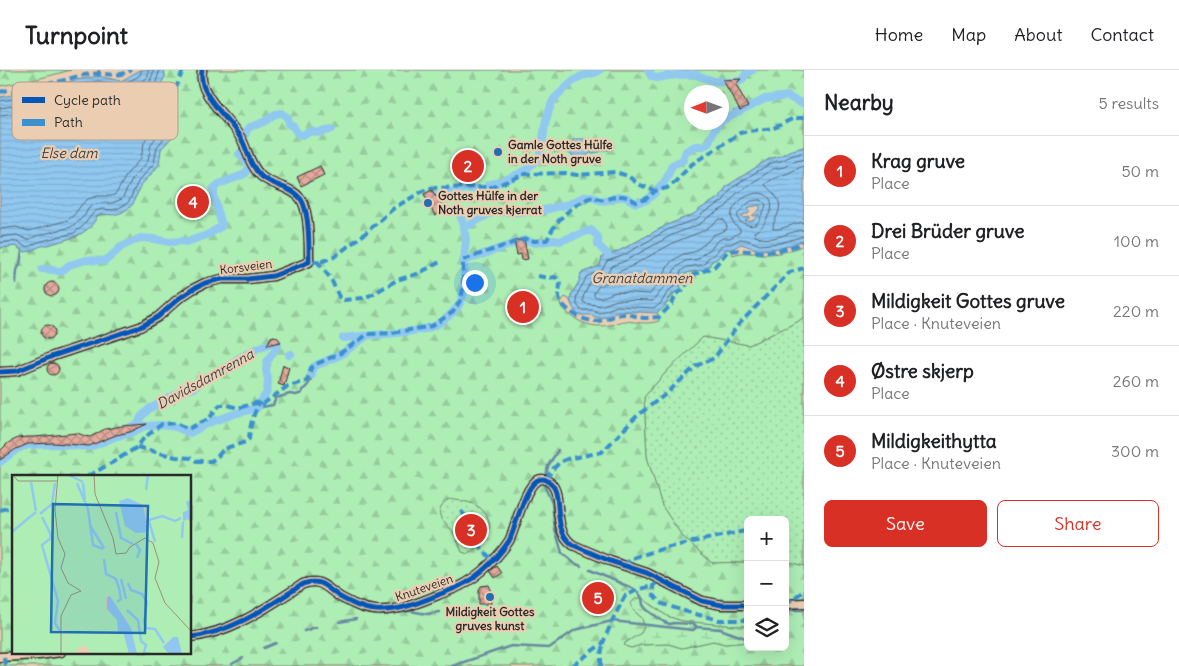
<!DOCTYPE html>
<meta charset="utf-8">
<style>
body{margin:0;font-family:Delius,sans-serif;background:#f6f6f6;color:#202124}
.controls{position:absolute;right:15px;bottom:15px;display:grid;overflow:hidden;border-radius:8px;box-shadow:0 5px 20px #0002}
.controls button{width:45px;height:45px;display:grid;place-items:center;padding:0;border:0;border-bottom:1px solid #e0e0e0;background:#fff;color:#202124;font:25px sans-serif}
.compass{position:absolute;left:684px;top:15px;width:45px;height:45px;border-radius:50%;background:#fff;box-shadow:0 5px 20px #0002;rotate:269deg}
.you{position:absolute;left:474px;top:212px;width:18px;height:18px;margin:-12px;border:4px solid #fff;border-radius:50%;background:#1a73e8;box-shadow:0 0 0 8px #1a73e833}
.badge{display:grid;place-items:center;width:32px;height:32px;border-radius:50%;background:#d93025;color:#fff;font-size:16px;font-weight:700}
.pin{position:absolute;translate:-50% -50%;border:2px solid #fff;box-shadow:0 1px 5px #0006}
.list{margin:0;padding:0;list-style:none}
h2{display:flex;justify-content:space-between;align-items:center;height:65px;margin:0;padding:0 20px;font-size:21px}
h2 small{font-size:16px;font-weight:400;color:#757577}
.list li{display:grid;grid-template-columns:32px 1fr auto;gap:15px;align-items:center;box-sizing:border-box;height:70px;padding:0 20px;border-top:1px solid #e0e0e0}
.list b{display:block;font-size:19px;white-space:nowrap}
.list p{margin:0;font-size:16px;white-space:nowrap;color:#757577}
.list em{font-size:16px;font-style:normal;color:#757577}
.actions{display:flex;gap:10px;padding:15px 20px}
.actions a{flex:1;padding:11px 0;border:1px solid #d93025;border-radius:8px;text-align:center;font-size:18px;color:#d93025}
.actions .main{background:#d93025;color:#fff}
.icon{flex:none;width:28px;height:28px;fill:none;stroke:currentColor;stroke-width:2;stroke-linecap:round;stroke-linejoin:round}
.map{position:relative;flex:none;width:804px;height:596px;overflow:hidden}
header{display:flex;align-items:center;gap:30px;box-sizing:border-box;height:70px;padding:0 25px;background:#fff;border-bottom:1px solid #e0e0e0}
header strong{font-size:24px}
nav{display:flex;gap:28px;margin-inline-start:auto;font-size:18px}
main{display:flex}
aside{flex:1;background:#fff}
.map>svg:first-child{display:block}
.grass{fill:url(#grass-dots);stroke:#6c8c70}
.forest{fill:url(#forest-firs);stroke:#6c8c70;fill-rule:evenodd}
.wetland{fill:url(#wetland-marsh);stroke:#6c8c70}
.water{fill:url(#water-rules);stroke:#6889a1;fill-rule:evenodd}
.lines{fill:none;stroke-linecap:round;stroke-linejoin:round}
.shore{stroke:#546a7a;stroke-width:1}
.stream{stroke:#6889a1;stroke-width:2.5}
.canal{stroke:#91c8f0;stroke-width:8}
.building{fill:url(#building-cross-hatch);stroke:#2b2b2b}
.street-casing{stroke:#2b2b2b;stroke-width:11}
.street{stroke:#ebceb2;stroke-width:8}
.quiet{stroke:#3b90cd;stroke-width:4;stroke-dasharray:8 4;stroke-linecap:butt}
.cycleway-casing{stroke:#ebceb2;stroke-width:8}
.cycleway{stroke:#0057b8;stroke-width:5}
.poi-dot{fill:#1f6fb2;stroke:#ebceb2;stroke-width:2}
.labels{text-anchor:middle;stroke-width:4.5;stroke-linejoin:round;paint-order:stroke}
.poi-label{font-size:12px;font-weight:bold;fill:#2b2b2b;stroke:#ebceb2;text-anchor:start}
.street-label{font-size:12px;fill:#2b2b2b;stroke:#ebceb2}
.water-label{font-size:14px;font-style:italic;fill:#3a4349;stroke:#ebceb2}
.inset-river{fill:none;stroke:#91c8f0;stroke-width:2.5}
.inset-road{fill:none;stroke:#9e8d7c;stroke-width:1}
.view{fill:#1f6fb2;fill-opacity:0.15;stroke:#1f6fb2;stroke-width:2.5}
.inset-edge{fill:none;stroke:#2b2b2b;stroke-width:2.5}
.key{fill:#ebceb2;stroke:#b19d8a;stroke-width:1}
.key-label{font-size:14px;fill:#2b2b2b}
</style>
<header>
<strong>Turnpoint</strong>
<nav><a>Home</a><a>Map</a><a>About</a><a>Contact</a></nav>
</header>
<main>
<div class="map">
<svg width="804" height="596" viewBox="0 0 804 596">
<defs>
<pattern id="grass-dots" width="8" height="8" patternUnits="userSpaceOnUse" patternTransform="scale(1.25)"><rect width="8" height="8" fill="#aeeeb5"/><path d="M2 2h.1M6 6h.1" fill="none" stroke="#96cc9c" stroke-width="1.8" stroke-linecap="round"/></pattern>
<pattern id="forest-firs" width="22" height="20" patternUnits="userSpaceOnUse" patternTransform="scale(1.25)"><rect width="22" height="20" fill="#aeeeb5"/><path d="M5 1l3.5 6h-7zM16 11l3.5 6h-7z" fill="#96cc9c"/></pattern>
<pattern id="wetland-marsh" width="20" height="14" patternUnits="userSpaceOnUse" patternTransform="scale(1.25)"><rect width="20" height="14" fill="#aeeeb5"/><path d="M1 5h8M5 5V1M11 12h8M15 12V8" fill="none" stroke="#96cc9c"/></pattern>
<pattern id="water-rules" width="6" height="5" patternUnits="userSpaceOnUse" patternTransform="scale(1.25)"><rect width="6" height="5" fill="#91c8f0"/><path d="M0 2.5h6" fill="none" stroke="#7dacce"/></pattern>
<pattern id="building-cross-hatch" width="8" height="8" patternUnits="userSpaceOnUse" patternTransform="scale(1.25)"><rect width="8" height="8" fill="#e3aa9c"/><path d="M0 0l8 8M0 8l8-8" fill="none" stroke="#b88b7f"/></pattern>
</defs>
<rect width="100%" height="100%" fill="#ebceb2"/>
<filter id="ink" filterUnits="userSpaceOnUse"><feTurbulence type="fractalNoise" baseFrequency=".02" numOctaves="2"/><feDisplacementMap in="SourceGraphic" scale="10" xChannelSelector="R" yChannelSelector="G"/><feConvolveMatrix kernelMatrix="1 2 1 2 8 2 1 2 1" color-interpolation-filters="sRGB"/></filter>
<g filter="url(#ink)">
<path class="grass" d="M 804,247 L 804,496 L 792,493 L 785,493 L 785,450 L 748,450 L 748,492 L 712,493 L 682,466 L 662,436 L 647,387 L 644,327 L 667,301 L 703,267 L 749,275 L 797,252 Z
M 449,428 C 459,431 471,431 479,437 C 483,440 485,443 487,446 C 496,463 481,476 468,484 L 462,482 C 460,476 457,469 454,464 C 445,448 429,447 449,428 Z"/>
<path class="forest" d="M 0,0 L 71,0 L 37,9 L 0,16 Z
M 164,0 L 804,0 L 804,77 L 789,81 L 780,86 L 769,89 L 727,116 L 720,127 L 700,139 L 694,144 L 667,155 L 619,181 L 602,187 L 600,196 L 581,203 L 580,210 L 571,225 L 572,235 L 569,229 L 565,227 L 561,232 L 562,237 C 574,251 590,259 610,255 C 615,254 619,251 625,251 C 639,252 645,255 659,251 L 659,247 L 657,243 L 664,237 L 680,216 L 683,206 L 689,202 L 695,202 L 711,192 L 718,188 L 723,181 L 727,179 L 730,180 L 733,185 C 745,181 748,183 761,184 C 776,185 791,181 804,175 L 804,247 L 797,252 L 749,275 L 703,267 L 667,301 L 644,327 L 647,387 L 662,436 L 682,466 L 712,493 L 748,492 L 748,556 L 735,556 L 682,551 L 667,546 L 651,534 L 633,540 L 642,548 L 644,557 L 641,563 L 625,573 L 625,576 L 631,578 L 641,575 L 668,574 L 682,578 L 713,571 L 725,574 L 748,572 L 748,577 L 785,577 L 785,493 L 792,493 L 804,496 L 804,596 L 0,596 L 0,178 L 16,176 L 22,181 L 32,181 L 39,176 L 76,167 L 86,160 L 95,150 L 97,146 L 102,144 L 105,144 L 135,128 L 142,114 L 155,100 L 161,79 L 171,68 L 169,57 L 162,48 L 156,46 L 155,45 C 158,35 164,25 160,15 L 165,7 ZM 692,22 L 722,22 L 722,52 L 692,52 ZM 590,70 L 607,71 L 612,79 C 604,80 598,83 590,83 ZM 14,406 L 190,406 L 190,582 L 14,582 ZM 449,429 C 459,431 471,431 479,437 C 483,440 485,443 487,446 C 496,463 481,476 468,484 L 462,482 C 459,476 457,469 454,464 C 445,448 429,446 449,429 Z"/>
<path class="wetland" d="M 642,528 L 667,546 L 682,551 L 735,556 L 748,556 L 748,572 L 725,574 L 713,571 L 682,578 L 668,574 L 641,575 L 631,578 L 625,576 L 625,573 L 641,563 L 644,557 L 642,548 L 633,540 L 631,533 L 635,529 Z"/>
<path class="water" d="M 140,0 L 164,0 L 165,7 L 160,15 L 161,17 L 167,21 L 168,24 L 165,32 L 159,35 L 162,40 L 155,43 L 155,45 L 156,46 L 162,48 L 169,57 L 171,68 L 161,79 L 159,95 L 142,114 L 135,128 L 133,134 L 129,138 L 121,143 L 113,145 L 102,144 L 97,146 C 90,164 71,168 55,173 C 50,175 44,175 39,177 C 32,180 33,181 24,182 L 16,176 L 0,178 L 0,27 L 30,22 L 76,10 L 98,6 L 121,11 Z
M 574,69 L 588,69 L 590,70 L 607,71 L 614,76 L 612,79 C 604,80 598,83 590,83 C 583,90 576,88 568,83 L 569,79 Z
M 804,77 L 804,169 L 802,171 L 781,178 L 759,180 L 741,174 L 730,180 L 727,179 L 723,181 L 718,188 L 711,192 L 709,196 L 703,200 L 689,202 L 684,205 L 684,210 L 680,216 L 681,219 L 676,223 L 673,223 L 664,237 L 657,243 L 618,241 L 602,248 L 597,248 L 592,245 L 578,245 C 561,224 579,222 581,203 L 600,196 L 602,187 L 619,181 L 667,155 L 694,144 L 700,139 L 720,127 L 727,116 L 769,89 L 780,86 L 789,81 ZM 760,135 L 760,139 L 752,146 L 755,146 L 759,144 L 759,145 L 752,151 L 745,151 L 750,147 L 744,148 L 742,147 L 744,144 L 748,144 L 750,141 L 748,139 L 750,137 Z"/>
<g class="lines">
<path class="shore" d="M 0,31 L 31,27 L 77,15 L 98,11 L 122,15 L 139,6 L 141,3 L 141,0
M 0,38 L 33,33 L 79,21 L 98,17 L 118,22 L 123,21 L 142,12 L 148,7 L 148,0
M 0,45 L 34,41 L 80,28 L 98,25 L 117,29 L 123,29 L 141,21 L 143,25 C 133,46 132,47 148,65 L 144,73 L 141,88 L 127,104 L 116,124 L 111,126 L 98,126 L 88,129 L 82,134 L 74,145 L 68,150 L 29,161 L 16,157 L 0,159
M 804,82 L 791,86 L 781,91 L 771,93 L 745,109 L 731,119 L 723,131 L 703,143 L 697,149 L 669,159 L 622,186 L 607,191 L 602,200 L 586,207 C 583,219 569,227 581,240 L 593,240 L 599,243 L 617,236 L 655,238 L 661,233 L 669,220 L 674,217 L 681,201 L 687,197 L 701,195 L 705,193 L 708,188 L 715,184 L 721,176 L 726,174 L 731,174 L 740,169 L 747,170 L 760,175 L 780,173 L 804,166
M 804,89 L 793,92 L 784,97 L 773,99 L 749,115 L 736,124 L 727,136 L 707,148 L 700,154 L 672,165 L 625,191 L 612,196 L 606,205 L 591,211 L 583,227 L 583,232 C 587,235 595,234 600,236 L 617,230 L 653,231 L 664,217 L 669,213 L 672,207 L 674,200 L 677,197 L 685,191 L 698,189 L 704,183 L 711,179 L 717,171 L 723,168 L 730,168 L 740,162 L 740,159 C 713,142 758,110 770,129 C 772,133 772,137 771,141 C 770,143 768,145 767,148 C 763,155 763,158 754,162 L 755,166 C 773,174 787,161 804,160
M 804,96 C 798,98 793,101 788,103 C 779,107 771,108 765,115 C 775,125 785,131 776,148 C 774,152 773,154 773,159 C 783,160 793,153 804,152
M 761,130 C 769,135 765,138 762,144 C 759,149 762,147 758,152 C 753,159 745,154 739,151 C 736,144 738,144 742,139 C 749,132 750,130 761,130 Z
M 720,149 L 724,150 L 727,157 L 726,160 L 713,165 L 706,173 L 700,177 L 694,182 L 683,184 L 672,191 L 667,197 L 663,208 L 650,224 L 616,222 L 600,228 L 594,226 L 594,223 L 598,217 L 610,211 L 618,202 L 628,198 L 675,172 L 703,161 Z
M 0,167 L 17,165 L 28,170 L 36,166 L 71,157 L 79,151 L 85,145 L 88,139 L 93,135 L 101,133 L 112,133 L 122,129 L 133,108 L 148,91 L 151,74 L 158,65 L 156,59 C 138,51 143,39 152,25 C 149,17 149,11 153,4 L 153,0
M 0,173 C 10,172 17,169 25,177 L 30,176 L 38,172 L 74,163 L 83,156 L 95,141 L 102,139 L 113,140 L 119,138 L 126,134 L 129,131 L 138,112 L 154,93 L 157,77 L 165,67 L 164,59 L 160,53 L 152,49 L 150,45 L 150,41 L 154,38 L 155,32 L 162,27 C 160,24 158,23 157,20 C 153,14 159,7 159,0"/>
<path class="stream" d="M 98,6 L 99,0
M 734,41 L 735,45
M 239,84 L 241,76
M 16,213 L 17,200 L 20,194 L 22,181
M 257,338 L 273,335 L 276,328 L 290,324 L 296,325 L 302,323 L 302,320 C 308,317 311,310 312,305
M 546,405 L 548,396 L 558,380
M 544,415 L 552,433 L 555,459 L 562,483 L 574,493 L 581,496
M 590,500 L 634,519
M 638,522 L 642,528 L 643,535 L 647,540 L 664,552 L 670,554 L 673,553 L 694,554 L 697,557
M 785,543 L 788,540 L 804,540
M 380,545 L 410,541 L 427,544 L 439,542
M 339,552 L 356,549
M 304,561 L 316,557
M 264,578 L 276,573
M 232,594 L 243,588
M 452,596 L 511,576 L 549,578 L 575,560 L 612,551 L 693,560 L 697,557 L 720,559 L 748,569"/>
<path class="canal" d="M 648,0 L 651,6 L 656,8 L 668,6 L 693,4 L 714,11 L 730,12 L 741,11 L 748,2 L 753,0
M 722,51 L 765,29 L 788,26 C 792,30 796,30 801,33 L 804,33
M 244,67 L 248,58 C 253,55 259,55 264,52 C 272,47 271,44 282,43 L 288,47 L 289,54 L 293,56 L 298,64 L 302,65 L 313,61 C 319,65 326,61 332,59
M 488,115 C 504,111 533,101 540,84 C 544,73 543,61 546,50 C 549,42 550,34 555,28 C 560,23 575,8 582,6 C 588,4 595,5 600,0
M 657,119 L 666,110 L 672,95 L 683,90 L 686,81 L 695,76 L 703,76 L 708,74 L 714,60 L 720,52
M 436,125 L 465,119 L 480,119
M 593,127 C 608,137 613,124 625,127 C 629,128 632,131 636,133 L 647,130 L 655,123
M 460,144 L 464,158 L 466,169 L 464,191
M 464,158 L 489,144 L 495,142 L 536,142 L 569,134 L 583,127 L 591,126
M 42,199 L 54,200 L 61,202 L 69,195 L 86,190 L 104,191 L 109,188 L 121,177 L 140,168 L 154,169 L 169,172 L 184,171 L 186,172 L 207,165 L 222,156 L 214,127 L 214,118 L 219,114 L 245,104 L 250,95 L 239,84
M 343,268 C 364,265 384,265 405,262 C 413,261 423,260 431,257 C 441,254 455,242 460,233 C 466,221 465,204 464,191 L 518,172 L 526,170 L 535,173 L 554,170 L 560,171 L 591,160 L 598,167 L 598,175 L 608,185
M 289,285 L 291,284
M 312,305 L 312,299 L 315,296 L 340,285 L 367,266
M 130,357 L 137,356 L 141,347 L 149,339 L 182,321 L 194,318 L 209,306 L 226,298 L 237,289 L 258,278 L 269,274 L 273,270
M 0,392 L 17,379 L 28,375 L 55,374 L 90,377 L 117,366 L 131,363 L 145,356 L 161,355 L 176,357 L 190,363 L 209,353 L 237,343 L 257,338 L 267,322 L 268,310 L 266,300 L 267,292 L 278,275"/>
</g>
<path class="building" d="M 741,9 L 736,14 L 748,37 L 740,41 L 723,10 Z
M 320,96 L 324,105 L 301,116 L 297,107 Z
M 432,120 L 436,127 L 439,126 L 442,132 L 440,133 L 444,141 L 435,146 L 431,138 L 429,140 L 425,133 L 428,132 L 424,124 Z
M 524,169 L 528,189 L 522,190 L 521,184 L 517,185 L 514,171 Z
M45 219a7 7 0 1 1 14 0a7 7 0 1 1-14 0Z
M41 262a7 7 0 1 1 14 0a7 7 0 1 1-14 0Z
M 274,266 L 277,267 L 281,272 L 267,275 L 271,267 Z
M47 299a6 6 0 1 1 12 0a6 6 0 1 1-12 0Z
M 283,295 L 289,297 L 284,316 L 278,314 Z
M 147,354 L 130,362 L 116,365 L 89,376 L 54,373 L 28,374 L 16,379 L 0,390 L 0,381 L 8,373 L 18,368 L 27,367 L 35,367 L 77,363 L 85,366 L 90,367 L 105,359 L 122,356 Z
M 497,496 L 502,503 L 495,508 L 490,501 Z
M 489,515 L 490,517 L 491,534 L 479,534 L 479,520 L 481,516 Z
M 594,522 L 604,525 L 602,533 L 592,530 Z"/>
<g class="lines">
<defs>
<path id="street" d="M 0,302 L 17,301 L 53,286 L 140,257 L 158,247 L 178,229 L 193,219 L 205,213 L 222,209 L 248,209 L 273,206 L 309,192 C 309,177 310,140 300,128 C 290,116 272,116 261,106 C 251,97 248,83 243,72 C 233,53 216,41 206,22 C 202,15 201,8 202,0
M 785,534 L 804,533
M 190,567 C 232,563 269,536 303,514 C 321,507 327,519 340,527 C 351,533 362,539 375,540 C 401,542 425,530 448,521 C 472,513 495,492 509,471 C 516,460 527,397 548,411 C 566,422 549,458 573,475 L 610,491 L 647,503 L 702,531 L 722,535 L 748,535
M 0,587 L 39,585 L 61,582"/>
</defs>
<use href="#street" class="street-casing"/>
<use href="#street" class="street"/>
<path class="quiet" d="M 0,22 L 8,20 C 17,25 25,20 34,17 C 43,15 52,13 61,11 C 71,8 82,5 92,4 C 107,2 116,9 131,0
M 171,31 L 183,0
M 317,191 L 331,209 L 339,227 L 344,230 L 363,228 L 373,224 L 397,210 L 417,204 L 440,192
M 309,192 L 323,191 L 334,187 L 363,165 L 394,138 L 428,118 L 493,117 L 525,104 L 565,103 L 577,105 L 615,102 L 628,106 L 638,114 L 655,121 L 667,118 L 674,113 L 692,94 L 740,63 L 748,61 L 774,58 L 794,48 L 804,48
M 538,206 L 549,208 L 555,207 L 559,210 C 562,217 556,225 561,232 C 569,243 584,252 598,251 C 607,250 615,244 624,244 C 631,244 637,247 644,248 C 649,248 654,247 659,247 L 672,234 L 676,224 L 683,220 L 693,205 L 714,197 L 727,182 C 739,178 750,182 762,182 C 776,182 792,178 804,172
M 137,377 L 176,387 L 192,388 L 196,391 L 211,391 L 217,387 L 222,381 L 229,377 L 246,372 L 249,369 C 250,355 253,344 260,332
M 88,406 L 115,391 L 131,381 L 137,377 L 144,368 L 162,354 L 177,353 L 188,359 L 210,348 L 215,340 L 220,335 L 228,335 L 238,338 L 260,332 L 263,334 L 288,316 L 307,311 L 311,298 L 314,295 L 339,284 L 368,264 L 392,263 L 432,256 L 453,242 L 460,231 L 463,220 L 463,190 L 518,171 L 526,169 L 531,170 L 534,171 L 547,170 C 558,146 571,137 593,126 C 605,134 609,126 621,126 C 626,126 631,129 636,132 L 646,129 L 655,121
M 546,409 L 553,399 L 560,392 L 567,389 L 602,382 L 638,345 L 666,324 L 696,296 L 712,289 L 715,287 L 738,255 L 786,206 L 790,202 L 804,198
M 0,440 L 14,436
M 461,441 L 466,447 L 482,479 L 493,491
M 624,496 L 632,488 L 665,478 L 745,461 L 748,462
M 656,513 L 653,516 L 653,525 L 660,533 L 684,541 L 719,550 L 748,550
M 785,534 L 804,521
M 4,587 L 5,596
M 572,596 L 603,573 L 612,551 L 625,526 L 640,519 L 653,516
M 601,596 L 601,586 L 603,573"/>
<defs>
<path id="cycleway" d="M 0,302 L 17,301 L 53,286 L 140,257 L 158,247 L 178,229 L 193,219 L 205,213 L 222,209 L 248,209 L 273,206 L 309,192 C 309,177 310,140 300,128 C 290,116 272,116 261,106 C 251,97 248,83 243,72 C 233,53 216,41 206,22 C 202,15 201,8 202,0
M 190,567 C 232,563 269,536 303,514 C 321,507 327,519 340,527 C 351,533 362,539 375,540 C 401,542 425,530 448,521 C 472,513 495,492 509,471 C 516,460 527,397 548,411 C 566,422 549,458 573,475 L 610,491 L 647,503 L 702,531 L 722,535 L 748,535"/>
</defs>
<use href="#cycleway" class="cycleway-casing"/>
<use href="#cycleway" class="cycleway"/>
</g>
</g>
<g class="poi-dot">
<circle cx="498" cy="82" r="5"/>
<circle cx="428" cy="133" r="5"/>
<circle cx="490" cy="527" r="5"/>
</g>
<g class="labels">
<g class="poi-label">
<text x="508" y="79">Gamle Gottes Hülfe<tspan x="508" dy="14">in der Noth gruve</tspan></text>
<text x="438" y="130">Gottes Hülfe in der<tspan x="438" dy="14">Noth gruves kjerrat</tspan></text>
<text x="490" y="546" text-anchor="middle">Mildigkeit Gottes<tspan x="490" dy="14">gruves kunst</tspan></text>
</g>
<g class="street-label">
<text transform="translate(246 197) rotate(-7)" y="4">Korsveien</text>
<text transform="translate(424 518) rotate(-19)" y="4">Knuteveien</text>
</g>
<g class="water-label">
<text x="69" y="88">Else dam</text>
<text x="642" y="213">Granatdammen</text>
<text transform="translate(205 309) rotate(-29)" y="5">Davidsdamrenna</text>
</g>
</g>
<g transform="translate(12 405)">
<rect width="179" height="179" fill="#ebceb2"/>
<path d="M 82,132 L 91,142 L 90,149 L 105,169 L 105,179 L 80,179 L 72,170 L 65,174 L 64,179 L 54,179 L 55,142 L 65,135 Z" fill="#aeeeb5"/>
<path d="M 0,0 L 18,0 L 19,3 L 20,0 L 179,0 L 179,25 L 175,25 L 176,35 L 170,42 L 179,47 L 179,179 L 170,179 L 165,162 L 153,168 L 157,179 L 125,179 L 119,153 L 97,119 L 93,123 L 94,134 L 105,145 L 105,156 L 112,160 L 117,179 L 105,179 L 105,169 L 90,149 L 91,142 L 82,132 L 65,135 L 55,142 L 53,179 L 0,179 L 0,130 L 6,128 L 11,137 L 10,128 L 37,125 L 31,122 L 17,126 L 9,122 L 0,122 ZM 116,23 L 133,30 L 137,58 L 128,55 L 124,58 L 113,49 L 107,26 Z" fill="#aeeeb5" fill-rule="evenodd"/>
<path d="M 34,121 L 37,124 L 35,128 L 10,128 L 11,137 L 7,136 L 6,128 L 0,130 L 0,122 L 9,122 L 17,126 Z" fill="#aeeeb5"/>
<path d="M 116,23 L 131,30 L 136,57 L 124,58 L 113,51 L 107,26 ZM 178,25 L 179,47 L 175,44 L 171,47 L 171,37 L 176,35 L 174,27 ZM 98,121 L 119,153 L 125,179 L 117,179 L 112,160 L 106,156 L 105,145 L 95,134 L 95,122 ZM 161,162 L 166,162 L 170,179 L 157,179 L 151,172 Z" fill="#91c8f0"/>
<path class="inset-river" d="M 57,0 L 71,7M 19,7 L 24,36M 65,8 L 76,34 L 81,70 L 91,74M 71,8 L 73,25M 134,15 L 136,0M 104,37 L 109,63 L 121,69M 28,39 L 40,29 L 43,8M 30,42 L 38,58 L 39,63 L 30,70 L 46,126 L 43,148 L 48,156M 134,46 L 150,41 L 163,46 L 169,43M 137,46 L 143,67M 79,52 L 92,73M 1,56 L 24,37M 170,63 L 171,47M 124,69 L 128,75 L 125,83M 92,84 L 94,99 L 104,104 L 107,113 L 109,124 L 105,127M 109,104 L 114,124M 116,108 L 119,115 L 130,119 L 135,127 L 132,147 L 134,153 L 143,154 L 152,168M 115,135 L 126,145 L 129,166 L 134,170 L 132,178 L 138,179"/>
<path class="inset-road" d="M 1,0 L 6,6 L 45,6M 46,0 L 43,35 L 46,63 L 53,79 L 49,93 L 56,108 L 69,116 L 59,120 L 49,141 L 49,179M 82,0 L 83,19 L 101,63 L 104,79 L 114,78 L 118,72 L 133,63 L 141,68 L 147,87 L 143,103 L 153,128 L 179,156"/>
<path class="view" d="M 41,29 L 136,31 L 133,158 L 39,157 Z"/>
<rect width="179" height="179" class="inset-edge"/>
</g>
<rect x="12" y="12" width="166" height="58" rx="8" class="key"/>
<rect x="22" y="27" width="23" height="6" fill="#0057b8"/>
<rect x="22" y="49" width="23" height="7" fill="#3b90cd"/>
<g class="key-label">
<text x="54" y="35">Cycle path</text>
<text x="54" y="57">Path</text>
</g>
</svg>
<div class="controls">
<button>+</button>
<button>−</button>
<button><svg class="icon" aria-label="layers" viewBox="0 0 24 24"><path d="M12 4l9 5-9 5-9-5zM3 14l9 5 9-5"/></svg></button>
</div>
<svg class="compass" viewBox="-18 -18 36 36"><path d="M0-13l5 13h-10z" fill="#e53935"/><path d="M0 13l5-13h-10z" fill="#757577"/></svg>
<div class="you"></div>
<div class="pin badge" style="left:523px;top:237px">1</div>
<div class="pin badge" style="left:468px;top:96px">2</div>
<div class="pin badge" style="left:471px;top:460px">3</div>
<div class="pin badge" style="left:193px;top:132px">4</div>
<div class="pin badge" style="left:598px;top:528px">5</div>
</div>
<aside>
<h2>Nearby<small>5 results</small></h2>
<ul class="list">
<li><span class="badge">1</span><div><b>Krag gruve</b><p>Place</p></div><em>50 m</em></li>
<li><span class="badge">2</span><div><b>Drei Brüder gruve</b><p>Place</p></div><em>100 m</em></li>
<li><span class="badge">3</span><div><b>Mildigkeit Gottes gruve</b><p>Place · Knuteveien</p></div><em>220 m</em></li>
<li><span class="badge">4</span><div><b>Østre skjerp</b><p>Place</p></div><em>260 m</em></li>
<li><span class="badge">5</span><div><b>Mildigkeithytta</b><p>Place · Knuteveien</p></div><em>300 m</em></li>
</ul>
<div class="actions"><a class="main">Save</a><a>Share</a></div>
</aside>
</main>
